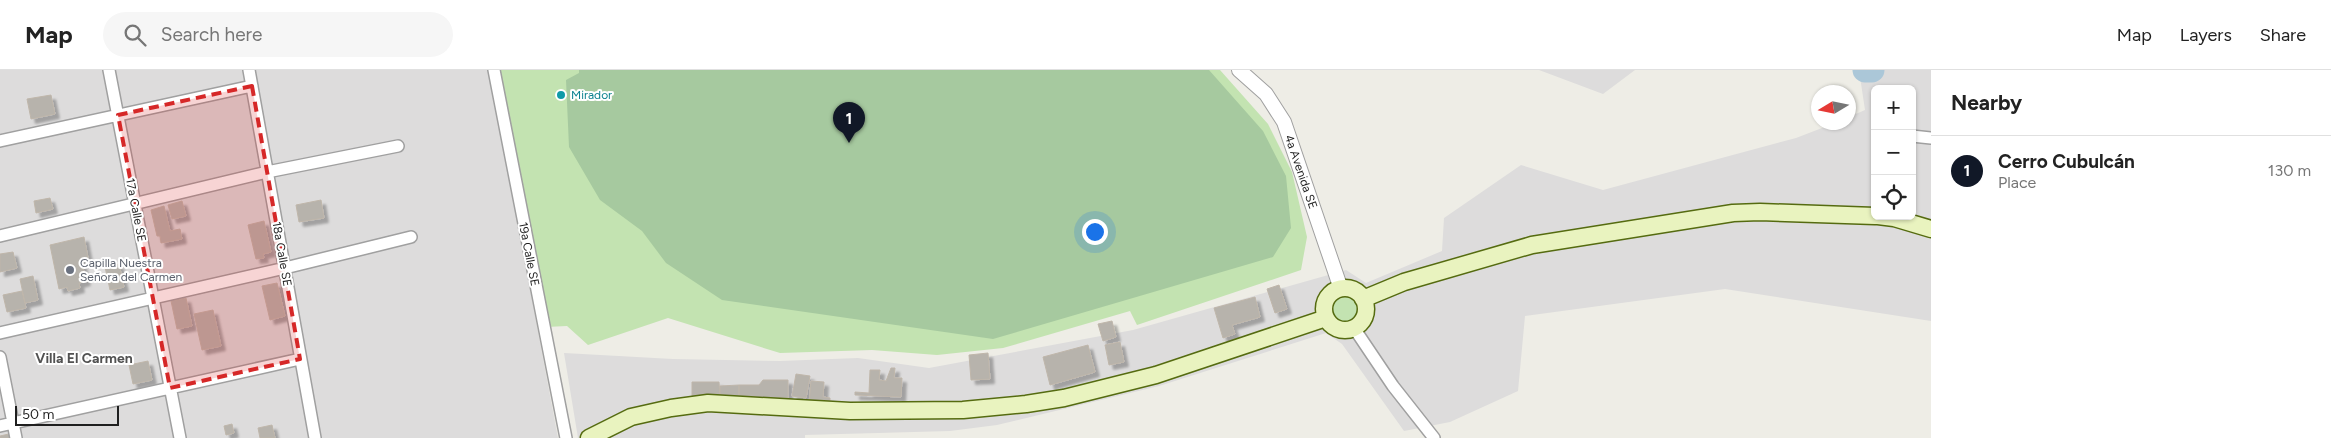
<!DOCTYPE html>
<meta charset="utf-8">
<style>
body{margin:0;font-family:Figtree,sans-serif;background:#f6f6f6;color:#222}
.controls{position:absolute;right:15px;top:15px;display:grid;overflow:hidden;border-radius:8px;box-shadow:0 1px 4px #0004}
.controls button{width:45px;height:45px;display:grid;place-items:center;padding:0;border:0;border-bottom:1px solid #e0e0e0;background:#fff;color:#222;font:25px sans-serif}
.compass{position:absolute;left:1811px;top:15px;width:45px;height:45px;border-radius:50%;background:#fff;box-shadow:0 1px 4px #0004;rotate:260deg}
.scale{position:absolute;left:15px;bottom:12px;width:104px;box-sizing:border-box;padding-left:5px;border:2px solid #1f1f1f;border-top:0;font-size:14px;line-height:18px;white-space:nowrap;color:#1f1f1f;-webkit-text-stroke:4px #fff;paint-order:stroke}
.you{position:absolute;left:1094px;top:161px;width:18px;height:18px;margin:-12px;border:4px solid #fff;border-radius:50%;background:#1a73e8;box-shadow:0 0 0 8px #1a73e833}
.badge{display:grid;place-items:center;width:32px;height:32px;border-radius:50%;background:#111827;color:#fff;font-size:16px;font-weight:700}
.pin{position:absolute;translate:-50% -41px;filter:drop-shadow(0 1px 2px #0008)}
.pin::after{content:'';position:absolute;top:26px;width:18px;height:15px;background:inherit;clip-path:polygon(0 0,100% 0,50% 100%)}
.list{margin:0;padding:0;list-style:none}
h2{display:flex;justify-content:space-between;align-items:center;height:65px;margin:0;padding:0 20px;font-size:21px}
h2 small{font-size:16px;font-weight:400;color:#767676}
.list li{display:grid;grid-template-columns:32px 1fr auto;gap:15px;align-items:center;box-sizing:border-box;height:70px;padding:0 20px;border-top:1px solid #e0e0e0}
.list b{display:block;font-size:19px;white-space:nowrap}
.list p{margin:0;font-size:16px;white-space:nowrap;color:#767676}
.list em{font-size:16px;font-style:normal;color:#767676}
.icon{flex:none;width:28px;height:28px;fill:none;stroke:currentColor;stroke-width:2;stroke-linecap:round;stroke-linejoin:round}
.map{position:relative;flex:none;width:1931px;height:368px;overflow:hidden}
header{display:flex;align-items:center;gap:30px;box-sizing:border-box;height:70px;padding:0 25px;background:#fff;border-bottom:1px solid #e0e0e0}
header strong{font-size:24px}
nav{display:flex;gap:28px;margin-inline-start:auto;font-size:18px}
.search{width:350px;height:45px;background:#f6f6f6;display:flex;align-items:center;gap:12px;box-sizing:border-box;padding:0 18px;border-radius:28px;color:#767676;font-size:19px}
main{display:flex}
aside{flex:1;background:#fff}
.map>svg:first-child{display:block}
.residential{fill:#dddcdc;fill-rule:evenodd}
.grass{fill:#c3e3b1}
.forest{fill:#a6c99f}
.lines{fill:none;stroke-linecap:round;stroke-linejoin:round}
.river{stroke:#abc7d8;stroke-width:25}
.building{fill:#b7b3ac;stroke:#bfb6aa;filter:url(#shadow)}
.minor-casing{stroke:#a0a0a0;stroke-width:14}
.tertiary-casing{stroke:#a0a0a0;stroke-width:16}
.secondary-casing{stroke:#556b10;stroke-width:19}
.minor{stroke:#fff;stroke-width:11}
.tertiary{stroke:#fff;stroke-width:14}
.secondary{stroke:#e9f3bf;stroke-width:16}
.marked{fill:#d62828;fill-opacity:0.2;stroke:#d62828;stroke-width:4;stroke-dasharray:10 6;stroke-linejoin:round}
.culture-dot{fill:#0f9aa8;stroke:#fff;stroke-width:2}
.worship-dot{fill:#6b7280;stroke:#fff;stroke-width:2}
.labels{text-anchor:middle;stroke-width:4;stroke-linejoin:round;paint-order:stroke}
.culture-label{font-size:12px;fill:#0d838f;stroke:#fff;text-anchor:start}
.street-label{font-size:12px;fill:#1f1f1f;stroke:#fff}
.worship-label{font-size:12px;fill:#5b616d;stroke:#fff;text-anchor:start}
.neighbourhood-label{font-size:14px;font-weight:bold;fill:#525252;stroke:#fff}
</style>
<header>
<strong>Map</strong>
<div class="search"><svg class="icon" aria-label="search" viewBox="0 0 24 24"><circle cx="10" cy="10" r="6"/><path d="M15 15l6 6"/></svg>Search here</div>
<nav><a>Map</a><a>Layers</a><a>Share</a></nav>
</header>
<main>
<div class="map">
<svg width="1931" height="368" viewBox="0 0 1931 368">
<defs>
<filter id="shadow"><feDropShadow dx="4.5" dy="4.5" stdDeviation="1" flood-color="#0004"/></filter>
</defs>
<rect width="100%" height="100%" fill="#eeede6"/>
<path class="residential" d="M 0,0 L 489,0 L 558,368 L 0,368 Z
M 1539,0 L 1635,0 L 1603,24 Z
M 1859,0 L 1931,0 L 1931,251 L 1725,219 L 1525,246 L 1518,321 L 1450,352 L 1404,361 L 1342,274 L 1326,263 L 1159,316 L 997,355 L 950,361 L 805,365 L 805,368 L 578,368 L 564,283 L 673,289 L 780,291 L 858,288 L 929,298 L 1133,260 L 1346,200 L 1366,213 L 1442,181 L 1444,148 L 1521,95 L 1603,120 L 1796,68 L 1835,53 L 1848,52 L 1849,47 L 1865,40 ZM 1875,19 L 1912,19 L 1912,146 L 1875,146 Z"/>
<path class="grass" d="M 498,0 L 1220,0 L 1268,54 L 1292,102 L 1307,167 L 1301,200 L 1137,255 L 1130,241 L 1003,278 L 937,285 L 872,280 L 780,283 L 668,248 L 588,275 L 567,256 L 546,257 Z
M1327 239a18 18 0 1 1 36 0a18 18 0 1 1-36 0Z"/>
<path class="forest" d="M 579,0 L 1209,0 L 1263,61 L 1286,106 L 1291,158 L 1273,187 L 993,269 L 722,230 L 666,193 L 642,161 L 600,130 L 569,77 L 566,10 L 579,3 Z"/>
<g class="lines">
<path class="river" d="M 1865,0 L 1872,0"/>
</g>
<path class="building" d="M 51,25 L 55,44 L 31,49 L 27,29 Z
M 50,128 L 53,139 L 36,143 L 34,131 Z
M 321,130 L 324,148 L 299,152 L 296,135 Z
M 182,131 L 186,146 L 172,149 L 168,135 Z
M 164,136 L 170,161 L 180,159 L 182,169 L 161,173 L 160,166 L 157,166 L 151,140 Z
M 264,151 L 271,182 L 263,184 L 264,188 L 256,189 L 248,155 Z
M 84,167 L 88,188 L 81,189 L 86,211 L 79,213 L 80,218 L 68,221 L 67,217 L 59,219 L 50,175 Z
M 13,182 L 17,198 L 0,202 L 0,184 Z
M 119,194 L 124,217 L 110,220 L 105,197 Z
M 33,206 L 38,230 L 25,233 L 20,209 Z
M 277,213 L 285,246 L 270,250 L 262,216 Z
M 1279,215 L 1287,239 L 1275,243 L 1267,219 Z
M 22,221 L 26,238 L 7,242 L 3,225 Z
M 1255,227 L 1260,247 L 1232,255 L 1235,264 L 1223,268 L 1214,238 Z
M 186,228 L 192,256 L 177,259 L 171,231 Z
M 213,240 L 221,276 L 202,280 L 194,244 Z
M 1112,251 L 1116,267 L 1103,271 L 1098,254 Z
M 1120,272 L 1124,292 L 1109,295 L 1105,275 Z
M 1088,275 L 1095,302 L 1050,315 L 1043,287 Z
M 988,283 L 990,309 L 971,310 L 969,285 Z
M 148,291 L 152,310 L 133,314 L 129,295 Z
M 891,298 L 895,298 L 894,308 L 902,308 L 901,327 L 855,325 L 855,322 L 869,323 L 870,300 L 880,300 L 879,310 L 886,311 Z
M 796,304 L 810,306 L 806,328 L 792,326 Z
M 763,310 L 788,310 L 788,328 L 739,328 L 739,315 L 759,315 Z
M 811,311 L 824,312 L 823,327 L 830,328 L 830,335 L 809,334 Z
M 692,312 L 719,312 L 720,328 L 692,328 Z
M 739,315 L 739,328 L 720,328 L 720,316 Z
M 232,354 L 234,363 L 226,365 L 224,356 Z
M 272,355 L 275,368 L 260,368 L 258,358 Z
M 13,363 L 14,368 L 0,368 L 0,366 Z"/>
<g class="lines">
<defs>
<path id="minor" d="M 109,0 L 180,368
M 249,0 L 315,368
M 494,0 L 566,368
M 1912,66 L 1931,68
M 0,71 L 252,16
M 0,166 L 267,102 L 398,76
M 1354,258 L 1393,316 L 1434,368
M 0,263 L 285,198 L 411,167
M 0,287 L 16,368
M 0,356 L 300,289"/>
<g id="tertiary">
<path id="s1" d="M 1239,0 L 1266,24 L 1284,52 L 1341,219"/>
</g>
<path id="secondary" d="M 1878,146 L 1894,148 L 1931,159
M1324 239a21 21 0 1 1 42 0a21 21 0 1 1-42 0Z
M 1363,229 L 1404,212 L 1532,175 L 1733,143 L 1760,142 L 1875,146
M 589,368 L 631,347 L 671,338 L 708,333 L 850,341 L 963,340 L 1026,334 L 1064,328 L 1156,305 L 1326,248"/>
</defs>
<use href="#minor" class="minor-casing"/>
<use href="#tertiary" class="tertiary-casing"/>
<use href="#secondary" class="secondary-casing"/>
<use href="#minor" class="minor"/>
<use href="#tertiary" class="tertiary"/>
<use href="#secondary" class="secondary"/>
</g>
<path class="marked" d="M 252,16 L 300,289 L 170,318 L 118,45 Z"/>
<circle class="culture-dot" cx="561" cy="25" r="5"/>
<circle class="worship-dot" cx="70" cy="200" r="5"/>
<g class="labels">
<g class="culture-label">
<text x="571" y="29">Mirador</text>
</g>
<g class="street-label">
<text dy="4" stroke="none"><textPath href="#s1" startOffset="122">4a Avenida SE</textPath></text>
<text transform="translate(136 140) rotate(79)" y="4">17a Calle SE</text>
<text transform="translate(282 184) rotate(80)" y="4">18a Calle SE</text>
<text transform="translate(529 184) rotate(79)" y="4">19a Calle SE</text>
</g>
<g class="worship-label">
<text x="80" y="197">Capilla Nuestra<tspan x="80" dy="14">Señora del Carmen</tspan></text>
</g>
<g class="neighbourhood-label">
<text x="84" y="293">Villa El Carmen</text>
</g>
</g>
</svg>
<div class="controls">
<button>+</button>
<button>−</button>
<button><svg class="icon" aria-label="locate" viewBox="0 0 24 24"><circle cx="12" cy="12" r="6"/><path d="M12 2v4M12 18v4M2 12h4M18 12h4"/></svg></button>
</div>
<svg class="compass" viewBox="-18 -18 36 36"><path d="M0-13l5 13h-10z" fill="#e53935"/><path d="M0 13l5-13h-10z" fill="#767676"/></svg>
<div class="scale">50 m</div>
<div class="you"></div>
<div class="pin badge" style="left:849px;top:73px">1</div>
</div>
<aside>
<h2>Nearby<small></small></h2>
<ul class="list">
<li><span class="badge">1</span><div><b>Cerro Cubulcán</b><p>Place</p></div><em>130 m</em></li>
</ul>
</aside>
</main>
